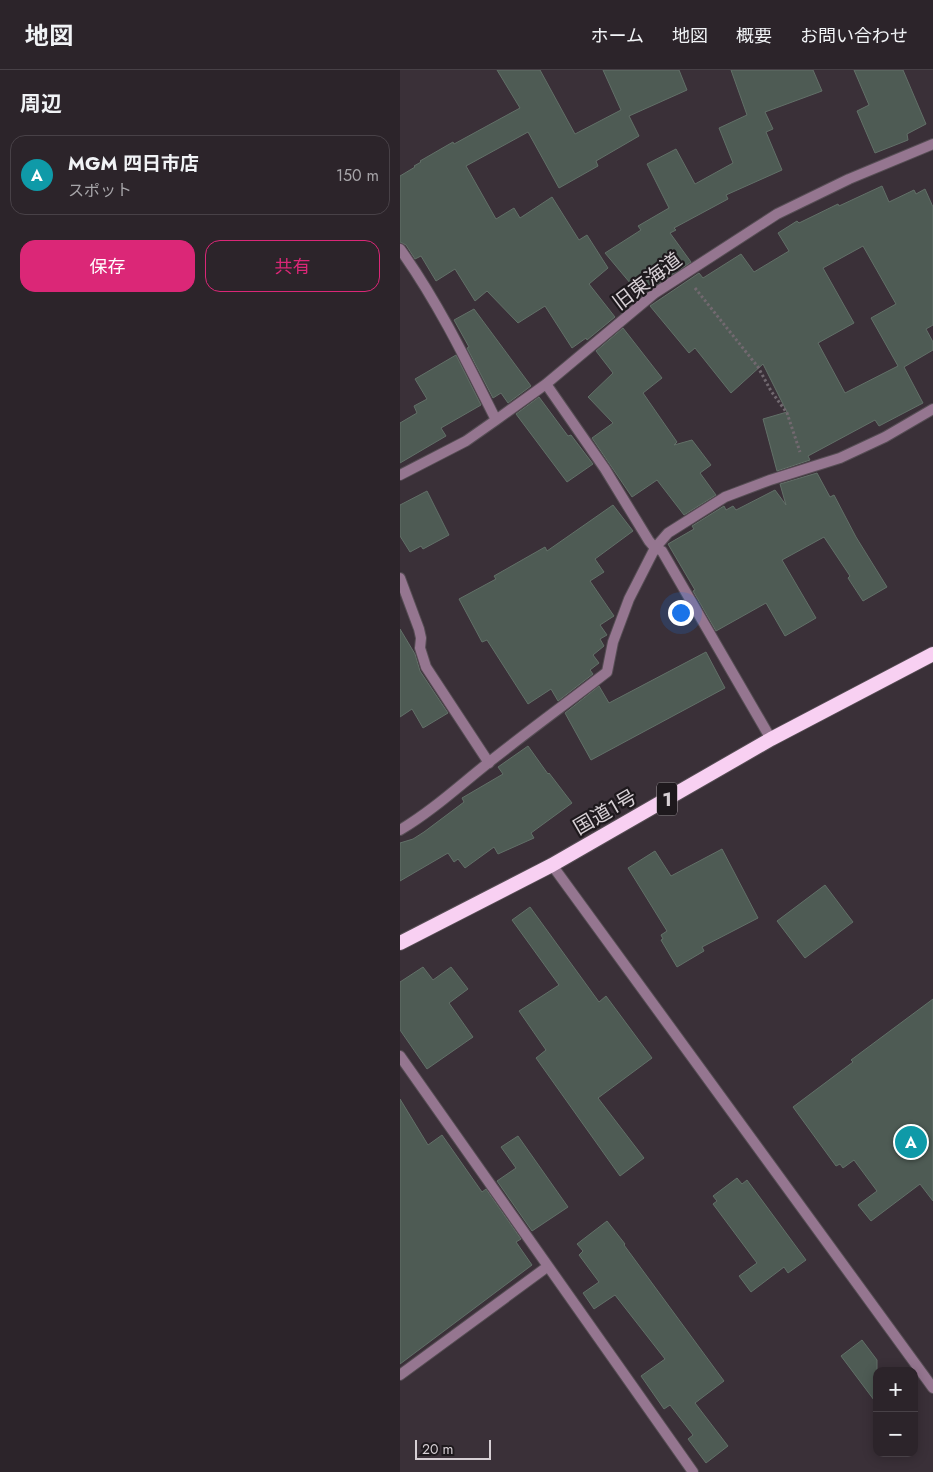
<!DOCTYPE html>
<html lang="ja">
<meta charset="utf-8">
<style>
body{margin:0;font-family:Jost,"Noto Sans JP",sans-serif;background:#342c32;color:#f1f3f6}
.controls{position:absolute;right:15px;bottom:15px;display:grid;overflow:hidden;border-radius:10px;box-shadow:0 2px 12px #0003}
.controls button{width:45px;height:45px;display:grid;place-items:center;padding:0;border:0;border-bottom:1px solid #484147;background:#2c242a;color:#f1f3f6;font:25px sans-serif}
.scale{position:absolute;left:15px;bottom:12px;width:76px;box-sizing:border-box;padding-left:5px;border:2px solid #d6cfd4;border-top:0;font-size:14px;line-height:18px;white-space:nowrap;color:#d6cfd4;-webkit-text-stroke:4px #1e191d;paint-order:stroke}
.you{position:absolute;left:280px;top:542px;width:18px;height:18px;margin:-12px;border:4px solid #fff;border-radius:50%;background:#1a73e8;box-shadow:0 0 0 8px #1a73e833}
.badge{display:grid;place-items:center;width:32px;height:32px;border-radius:50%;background:#db2777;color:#fff;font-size:16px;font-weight:700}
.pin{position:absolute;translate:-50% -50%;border:2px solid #fff;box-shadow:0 1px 5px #0006}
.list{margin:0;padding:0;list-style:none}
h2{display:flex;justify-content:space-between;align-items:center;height:65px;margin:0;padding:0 20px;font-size:21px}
h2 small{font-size:16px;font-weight:400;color:#a6a4a8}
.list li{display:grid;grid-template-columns:32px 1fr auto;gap:15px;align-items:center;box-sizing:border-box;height:80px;margin:0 10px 10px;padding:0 10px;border:1px solid #484147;border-radius:15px}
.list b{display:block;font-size:19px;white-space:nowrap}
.list p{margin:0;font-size:16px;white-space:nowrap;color:#a6a4a8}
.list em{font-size:16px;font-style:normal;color:#a6a4a8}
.actions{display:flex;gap:10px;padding:15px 20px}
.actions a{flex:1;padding:11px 0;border:1px solid #db2777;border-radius:15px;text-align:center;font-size:18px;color:#db2777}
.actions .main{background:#db2777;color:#fff}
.map{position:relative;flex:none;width:533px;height:1402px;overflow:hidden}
header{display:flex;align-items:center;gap:30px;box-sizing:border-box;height:70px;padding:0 25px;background:#2c242a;border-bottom:1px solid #484147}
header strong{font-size:24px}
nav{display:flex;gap:28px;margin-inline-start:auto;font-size:18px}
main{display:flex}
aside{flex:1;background:#2c242a}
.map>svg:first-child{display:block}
.building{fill:#4e5b54;stroke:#627068;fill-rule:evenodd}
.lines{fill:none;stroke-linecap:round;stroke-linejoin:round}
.service-casing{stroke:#564d54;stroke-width:12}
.minor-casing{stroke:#564d54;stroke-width:12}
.tertiary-casing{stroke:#564d54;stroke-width:12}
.trunk-casing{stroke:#564d54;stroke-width:16}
.path{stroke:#726970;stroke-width:3;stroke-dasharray:2.5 2.5;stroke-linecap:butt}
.service{stroke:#957690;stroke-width:10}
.minor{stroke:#957690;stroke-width:10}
.tertiary{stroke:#957690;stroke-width:10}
.trunk{stroke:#f8d0f2;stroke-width:14}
.labels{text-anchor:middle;stroke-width:4.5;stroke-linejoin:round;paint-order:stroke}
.shield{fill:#1e191d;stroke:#9f989d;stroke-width:1}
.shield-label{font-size:19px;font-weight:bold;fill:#d6cfd4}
.street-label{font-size:20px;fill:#d6cfd4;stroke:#1e191d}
</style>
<header>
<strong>地図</strong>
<nav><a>ホーム</a><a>地図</a><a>概要</a><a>お問い合わせ</a></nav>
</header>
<main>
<aside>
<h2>周辺<small></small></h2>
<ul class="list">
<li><span class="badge" style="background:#0f9aa8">A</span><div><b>MGM 四日市店</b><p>スポット</p></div><em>150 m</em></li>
</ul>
<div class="actions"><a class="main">保存</a><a>共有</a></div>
</aside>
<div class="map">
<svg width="533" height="1402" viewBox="0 0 533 1402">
<rect width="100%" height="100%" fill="#3a3038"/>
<path class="building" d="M 97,0 L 140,0 L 175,64 L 221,40 L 203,0 L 279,0 L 287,20 L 229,46 L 239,66 L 196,91 L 198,96 L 159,118 L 128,62 L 66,96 L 96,149 L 114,138 L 120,148 L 152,127 L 179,170 L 187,165 L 208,198 L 189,214 L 215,247 L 187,270 L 186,268 L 172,278 L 145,236 L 118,253 L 87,221 L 75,231 L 55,199 L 36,211 L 21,186 L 15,189 L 6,175 L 0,172 L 0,106 L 15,97 L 14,96 L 21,92 L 20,91 L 53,72 L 54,74 L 120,38 Z
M 331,0 L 413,0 L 422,21 L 365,42 L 373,59 L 366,62 L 382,100 L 326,125 L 328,129 L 274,158 L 276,160 L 270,163 L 291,192 L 241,226 L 205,183 L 241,160 L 238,156 L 269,138 L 247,94 L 276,79 L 295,114 L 333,93 L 319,58 L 347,45 Z
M 454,0 L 503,0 L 526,54 L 507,64 L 508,70 L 475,83 L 457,41 L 469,35 Z
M 482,116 L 489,132 L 514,120 L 516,124 L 525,119 L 533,137 L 533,255 L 526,259 L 533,272 L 533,280 L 504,297 L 523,333 L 479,356 L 475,350 L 408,386 L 410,390 L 377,401 L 363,349 L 387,342 L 363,294 L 331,323 L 295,278 L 289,283 L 250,236 L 299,203 L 303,208 L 341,184 L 354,202 L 389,181 L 378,163 L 397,151 L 399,153 L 438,134 L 439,136 ZM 463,176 L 496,234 L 471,248 L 498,296 L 445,323 L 418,273 L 454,253 L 423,198 Z
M 74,239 L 131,316 L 108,333 L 101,323 L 93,328 L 67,278 L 69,277 L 54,250 Z
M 223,258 L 262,308 L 243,323 L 277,372 L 274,375 L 292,370 L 311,395 L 300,403 L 316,425 L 284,445 L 257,410 L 232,427 L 192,368 L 213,353 L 188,327 L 213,303 L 196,281 Z
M 56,285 L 81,335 L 41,358 L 46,366 L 0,393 L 0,353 L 17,343 L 14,336 L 27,329 L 15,309 Z
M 139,327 L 168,366 L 171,365 L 193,394 L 167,412 L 116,344 Z
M 417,403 L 430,427 L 434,425 L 456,467 L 487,517 L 463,531 L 448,508 L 450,506 L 424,467 L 382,490 L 416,548 L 385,566 L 366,533 L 316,561 L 293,521 L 295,520 L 268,474 L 294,459 L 292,456 L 324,436 L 326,440 L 333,436 L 336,440 L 375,420 L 386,435 L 380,414 Z
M 27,421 L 49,465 L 23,479 L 21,476 L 10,482 L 0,466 L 0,435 Z
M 213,435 L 233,461 L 195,489 L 204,502 L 190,511 L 214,546 L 200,555 L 207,565 L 200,569 L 204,576 L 193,585 L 199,593 L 190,600 L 193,604 L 158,631 L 151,619 L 128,634 L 87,570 L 82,572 L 59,529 L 96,509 L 94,506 L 145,477 L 147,481 Z
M 0,559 L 15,584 L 20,601 L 48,643 L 23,658 L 12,639 L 0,647 Z
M 306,582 L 325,618 L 191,690 L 165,643 L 199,616 L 209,633 Z
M 128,676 L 148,704 L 149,703 L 172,733 L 131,763 L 134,768 L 98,784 L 94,777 L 65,798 L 58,789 L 54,792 L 48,783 L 0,811 L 0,773 L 13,769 L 24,762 L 64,732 L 62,728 L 103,704 L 98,697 Z
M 322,779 L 358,848 L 302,877 L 304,881 L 277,897 L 261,870 L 263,869 L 261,865 L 267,861 L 228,798 L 255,781 L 271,806 Z
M 425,815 L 453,852 L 405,888 L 377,851 Z
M 130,837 L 199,932 L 206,926 L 252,988 L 198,1028 L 244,1088 L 220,1106 L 136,988 L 146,980 L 119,941 L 159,915 L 112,850 Z
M 23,897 L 33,910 L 51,897 L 68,919 L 49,933 L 73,967 L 27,999 L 0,960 L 0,912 Z
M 533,929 L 533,1131 L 520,1114 L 471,1151 L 458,1135 L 477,1121 L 454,1090 L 443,1098 L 440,1094 L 436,1096 L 393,1037 L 453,992 L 451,990 Z
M 0,1029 L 28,1075 L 42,1065 L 82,1122 L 86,1119 L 121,1169 L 116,1172 L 132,1195 L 0,1294 Z
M 118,1066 L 168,1137 L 132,1161 L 97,1111 L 116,1098 L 101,1077 Z
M 337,1108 L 342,1114 L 347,1110 L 406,1190 L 388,1203 L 384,1197 L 351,1222 L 339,1206 L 357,1193 L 313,1134 L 317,1131 L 313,1126 Z
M 207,1151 L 225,1174 L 224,1175 L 324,1311 L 295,1333 L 328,1376 L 306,1393 L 288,1369 L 293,1365 L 270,1335 L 264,1339 L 241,1306 L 265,1289 L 215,1225 L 194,1239 L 183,1223 L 199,1212 L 179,1185 L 183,1181 L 177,1174 Z
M 462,1270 L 477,1290 L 477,1334 L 441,1286 Z"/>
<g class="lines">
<defs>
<path id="service" d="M 0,508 L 19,559 L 21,568 L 20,578 L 26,597 L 89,693"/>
<path id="minor" d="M 0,179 C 38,232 67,292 96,350
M 146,314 L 205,399 L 249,471 L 255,478 L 262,481 L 371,669
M 0,405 L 66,371 L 96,350 L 146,314 L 255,223 L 377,144 L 449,109 L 533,74
M 0,760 C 32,741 59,716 88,693 C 127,662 167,633 207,602 L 213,572 L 229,529 L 255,478 L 268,463 L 325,427 L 370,410 L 440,388 L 485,367 L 533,339
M 0,986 L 293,1402
M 0,1305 L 147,1197"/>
<path id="tertiary" d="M 152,795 L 533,1318"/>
<path id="trunk" d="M 0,873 L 152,795 L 371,669 L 533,584"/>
</defs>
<use href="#service" class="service-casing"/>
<use href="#minor" class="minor-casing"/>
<use href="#tertiary" class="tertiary-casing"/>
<use href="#trunk" class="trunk-casing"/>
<path class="path" d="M 295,218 L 358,297 L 371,321 L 387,343 L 400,382"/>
<use href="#service" class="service"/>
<use href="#minor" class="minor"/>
<use href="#tertiary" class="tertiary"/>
<use href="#trunk" class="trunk"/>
</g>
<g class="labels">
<rect class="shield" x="257" y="712.5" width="20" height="33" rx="4"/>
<g class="shield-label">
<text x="267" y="736">1</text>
</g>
<g class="street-label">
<text transform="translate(247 211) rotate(-37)" y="7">旧東海道</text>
<text transform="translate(205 742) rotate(-30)" y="7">国道1号</text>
</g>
</g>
</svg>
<div class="controls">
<button>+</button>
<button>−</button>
</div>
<div class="scale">20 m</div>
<div class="you"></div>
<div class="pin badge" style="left:511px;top:1072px;background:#0f9aa8">A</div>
</div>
</main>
